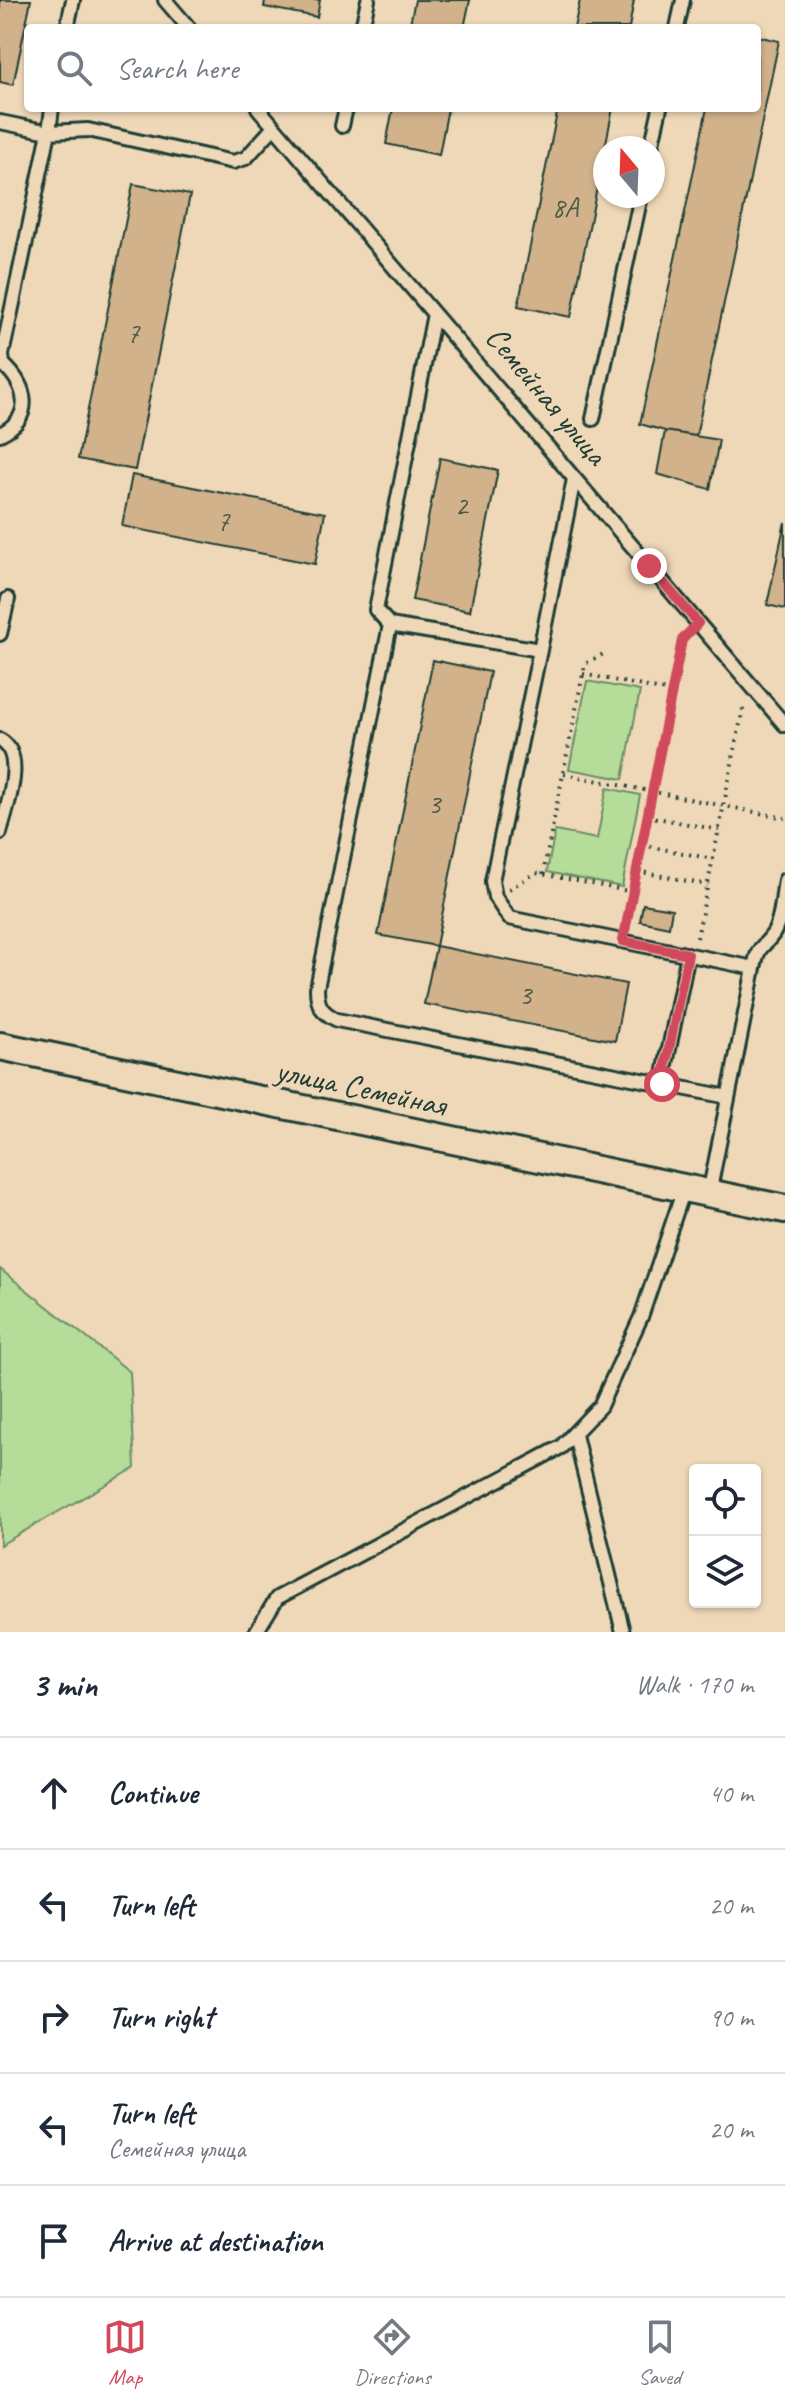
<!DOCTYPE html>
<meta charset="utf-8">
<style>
body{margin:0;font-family:Caveat,sans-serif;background:#f6f6f7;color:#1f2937}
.controls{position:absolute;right:24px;bottom:24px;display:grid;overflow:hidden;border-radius:8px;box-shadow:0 2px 6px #0004}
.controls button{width:72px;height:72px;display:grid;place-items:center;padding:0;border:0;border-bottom:2px solid #e0e1e3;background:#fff;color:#1f2937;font:40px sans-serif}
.compass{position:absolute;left:593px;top:136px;width:72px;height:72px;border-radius:50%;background:#fff;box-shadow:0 2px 6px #0004;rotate:341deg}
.stop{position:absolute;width:24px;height:24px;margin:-18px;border:6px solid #d1495b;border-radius:50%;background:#fff}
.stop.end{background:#d1495b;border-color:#fff;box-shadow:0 2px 8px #0008}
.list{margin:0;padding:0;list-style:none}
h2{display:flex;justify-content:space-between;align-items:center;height:104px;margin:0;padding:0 32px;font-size:34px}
h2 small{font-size:26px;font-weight:400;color:#747a83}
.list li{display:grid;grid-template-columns:52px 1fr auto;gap:24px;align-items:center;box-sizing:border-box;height:112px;padding:0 32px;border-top:2px solid #e0e1e3}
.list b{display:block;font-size:30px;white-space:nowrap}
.list p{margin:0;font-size:26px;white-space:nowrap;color:#747a83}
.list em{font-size:26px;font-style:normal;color:#747a83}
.icon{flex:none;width:44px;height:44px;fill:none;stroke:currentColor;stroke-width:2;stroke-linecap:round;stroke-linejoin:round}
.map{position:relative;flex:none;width:785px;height:1632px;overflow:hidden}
.search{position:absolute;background:#fff;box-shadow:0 2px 6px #0004;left:24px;right:24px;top:24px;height:88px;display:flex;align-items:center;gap:20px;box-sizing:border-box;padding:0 28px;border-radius:8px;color:#747a83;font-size:30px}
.sheet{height:664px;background:#fff}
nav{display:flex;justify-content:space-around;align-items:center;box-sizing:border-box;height:112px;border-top:2px solid #e0e1e3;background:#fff;font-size:22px;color:#747a83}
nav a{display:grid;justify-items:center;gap:4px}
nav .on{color:#d1495b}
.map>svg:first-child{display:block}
.green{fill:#b5dd99;stroke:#6a8d66;stroke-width:2}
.building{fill:#d1b28b;stroke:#1f3d34;stroke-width:2}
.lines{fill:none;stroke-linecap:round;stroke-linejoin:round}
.service-casing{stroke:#1f3d34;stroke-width:18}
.minor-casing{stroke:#1f3d34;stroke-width:32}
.path{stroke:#1f3d34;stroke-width:4;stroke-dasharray:2 6;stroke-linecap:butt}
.service{stroke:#efd8b8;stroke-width:12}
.minor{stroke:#efd8b8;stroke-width:26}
.route{stroke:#d1495b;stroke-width:10}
.labels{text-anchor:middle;stroke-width:8;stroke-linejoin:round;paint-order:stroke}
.number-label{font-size:28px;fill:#4c5a4a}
.street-label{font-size:32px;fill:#1f3d34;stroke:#efd8b8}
</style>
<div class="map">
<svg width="785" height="1632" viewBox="0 0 785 1632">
<rect width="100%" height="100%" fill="#efd8b8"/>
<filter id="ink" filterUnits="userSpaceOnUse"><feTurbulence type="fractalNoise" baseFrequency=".0125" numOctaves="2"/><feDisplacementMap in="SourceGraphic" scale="16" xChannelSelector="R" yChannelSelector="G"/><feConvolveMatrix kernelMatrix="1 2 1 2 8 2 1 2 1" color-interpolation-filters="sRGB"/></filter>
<g filter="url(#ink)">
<path class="green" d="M 587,681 L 640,691 L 623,779 L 569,769 Z
M 607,788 L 640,795 L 622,887 L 547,872 L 555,831 L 597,839 Z
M 0,1269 L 130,1372 L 135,1468 L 0,1545 Z"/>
<path class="building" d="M 0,0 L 31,0 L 13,85 L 0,82 Z
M 265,0 L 320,0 L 317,17 L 264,7 Z
M 415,0 L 470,0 L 464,28 L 409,28 Z
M 580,0 L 634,0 L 629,28 L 574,28 Z
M 757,36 L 779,41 L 696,436 L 665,431 L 640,424 L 707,108 L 757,108 Z
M 393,108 L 448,108 L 439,155 L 386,144 Z
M 558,108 L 613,108 L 571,317 L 518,306 Z
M 133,184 L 190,195 L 135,470 L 78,459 Z
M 665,431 L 719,440 L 710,489 L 657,474 Z
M 440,458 L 498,470 L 470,611 L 412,600 Z
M 132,475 L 325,513 L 315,564 L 122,526 Z
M 785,522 L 785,609 L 767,605 Z
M 433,660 L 490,672 L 436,946 L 378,935 Z
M 643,904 L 672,909 L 669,927 L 640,921 Z
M 436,946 L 626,984 L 615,1041 L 424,1004 Z"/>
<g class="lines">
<defs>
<path id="service" d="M 165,0 L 189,28
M 67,28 L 73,0
M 362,28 L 368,0
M 677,28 L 683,0
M 52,108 L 49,132 L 88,130 L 233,162 L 246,158 L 274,127
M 258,108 L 785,725
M 0,122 L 49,132 L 2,355 L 3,364 C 27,386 35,417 0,434
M 342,126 L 346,108
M 651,148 L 660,108
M 434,314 L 376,610 L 390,625 L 540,650 L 492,881 L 495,897 L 509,918 L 754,968 L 709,1194
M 593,419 L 641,196
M 390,625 L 317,988 C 317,1005 321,1012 337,1020 L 728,1097
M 0,634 L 8,599
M 540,650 L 574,479
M 0,740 C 27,755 6,808 0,833
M 754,968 C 759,943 761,951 773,934 C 782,920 782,896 785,880
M 662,1084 L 688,954
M 575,1435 L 623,1632
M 256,1632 L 277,1598 L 561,1447 L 600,1406 L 641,1317 L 684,1189"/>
<path id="minor" d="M 0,1046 L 785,1209"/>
</defs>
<use href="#service" class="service-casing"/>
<use href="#minor" class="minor-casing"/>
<path class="path" d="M 583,674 L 672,692
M 564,774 L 785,818
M 647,816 L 719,830
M 642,845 L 713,859
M 637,871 L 708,885
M 543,874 L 585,664 L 607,652
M 509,889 L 536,873 L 633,892
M 626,923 L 682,640 L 687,635
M 697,938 L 744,704"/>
<use href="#service" class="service"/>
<use href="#minor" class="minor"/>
</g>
</g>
<g class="lines" filter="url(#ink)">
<path class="route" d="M 649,566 L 698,623 L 682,640 L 623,941 L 688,954 L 662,1084"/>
</g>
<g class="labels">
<g class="number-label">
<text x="565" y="217">8А</text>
<text x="133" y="342">7</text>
<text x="461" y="515">2</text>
<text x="223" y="530">7</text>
<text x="434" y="813">3</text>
<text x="525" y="1004">3</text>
</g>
<g class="street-label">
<text transform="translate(547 395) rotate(50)" y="11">Семейная улица</text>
<text transform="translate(361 1087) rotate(12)" y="11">улица Семейная</text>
</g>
</g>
</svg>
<div class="controls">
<button><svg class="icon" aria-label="locate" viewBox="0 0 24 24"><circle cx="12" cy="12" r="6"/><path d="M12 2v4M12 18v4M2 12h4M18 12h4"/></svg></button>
<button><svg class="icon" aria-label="layers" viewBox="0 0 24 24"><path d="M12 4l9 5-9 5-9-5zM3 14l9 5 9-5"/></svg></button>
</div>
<svg class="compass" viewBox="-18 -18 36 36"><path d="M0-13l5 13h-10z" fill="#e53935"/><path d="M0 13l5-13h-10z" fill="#747a83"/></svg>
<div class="stop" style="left:662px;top:1084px"></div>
<div class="stop end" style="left:649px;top:566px"></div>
<div class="search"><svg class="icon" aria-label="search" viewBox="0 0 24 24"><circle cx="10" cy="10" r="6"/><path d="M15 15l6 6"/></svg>Search here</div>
</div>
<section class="sheet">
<h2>3 min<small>Walk · 170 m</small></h2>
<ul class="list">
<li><svg class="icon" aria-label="ahead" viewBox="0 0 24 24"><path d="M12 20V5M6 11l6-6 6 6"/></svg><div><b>Continue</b></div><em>40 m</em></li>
<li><svg class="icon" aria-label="left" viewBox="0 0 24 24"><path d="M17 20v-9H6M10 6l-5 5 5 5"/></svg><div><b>Turn left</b></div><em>20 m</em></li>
<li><svg class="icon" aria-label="right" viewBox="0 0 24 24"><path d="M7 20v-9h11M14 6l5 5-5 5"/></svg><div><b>Turn right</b></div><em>90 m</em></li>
<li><svg class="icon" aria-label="left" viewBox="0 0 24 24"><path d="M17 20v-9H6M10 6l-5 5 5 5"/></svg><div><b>Turn left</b><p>Семейная улица</p></div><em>20 m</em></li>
<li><svg class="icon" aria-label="arrive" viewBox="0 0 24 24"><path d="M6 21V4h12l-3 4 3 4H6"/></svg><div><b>Arrive at destination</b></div></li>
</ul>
</section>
<nav>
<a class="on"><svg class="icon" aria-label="map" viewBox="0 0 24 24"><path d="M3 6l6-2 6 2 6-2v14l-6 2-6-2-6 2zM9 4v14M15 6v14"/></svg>Map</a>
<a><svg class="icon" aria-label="directions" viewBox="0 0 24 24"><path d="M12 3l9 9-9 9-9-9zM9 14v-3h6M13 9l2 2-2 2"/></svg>Directions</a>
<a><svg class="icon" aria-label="saved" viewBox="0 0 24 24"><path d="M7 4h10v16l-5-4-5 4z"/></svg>Saved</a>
</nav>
